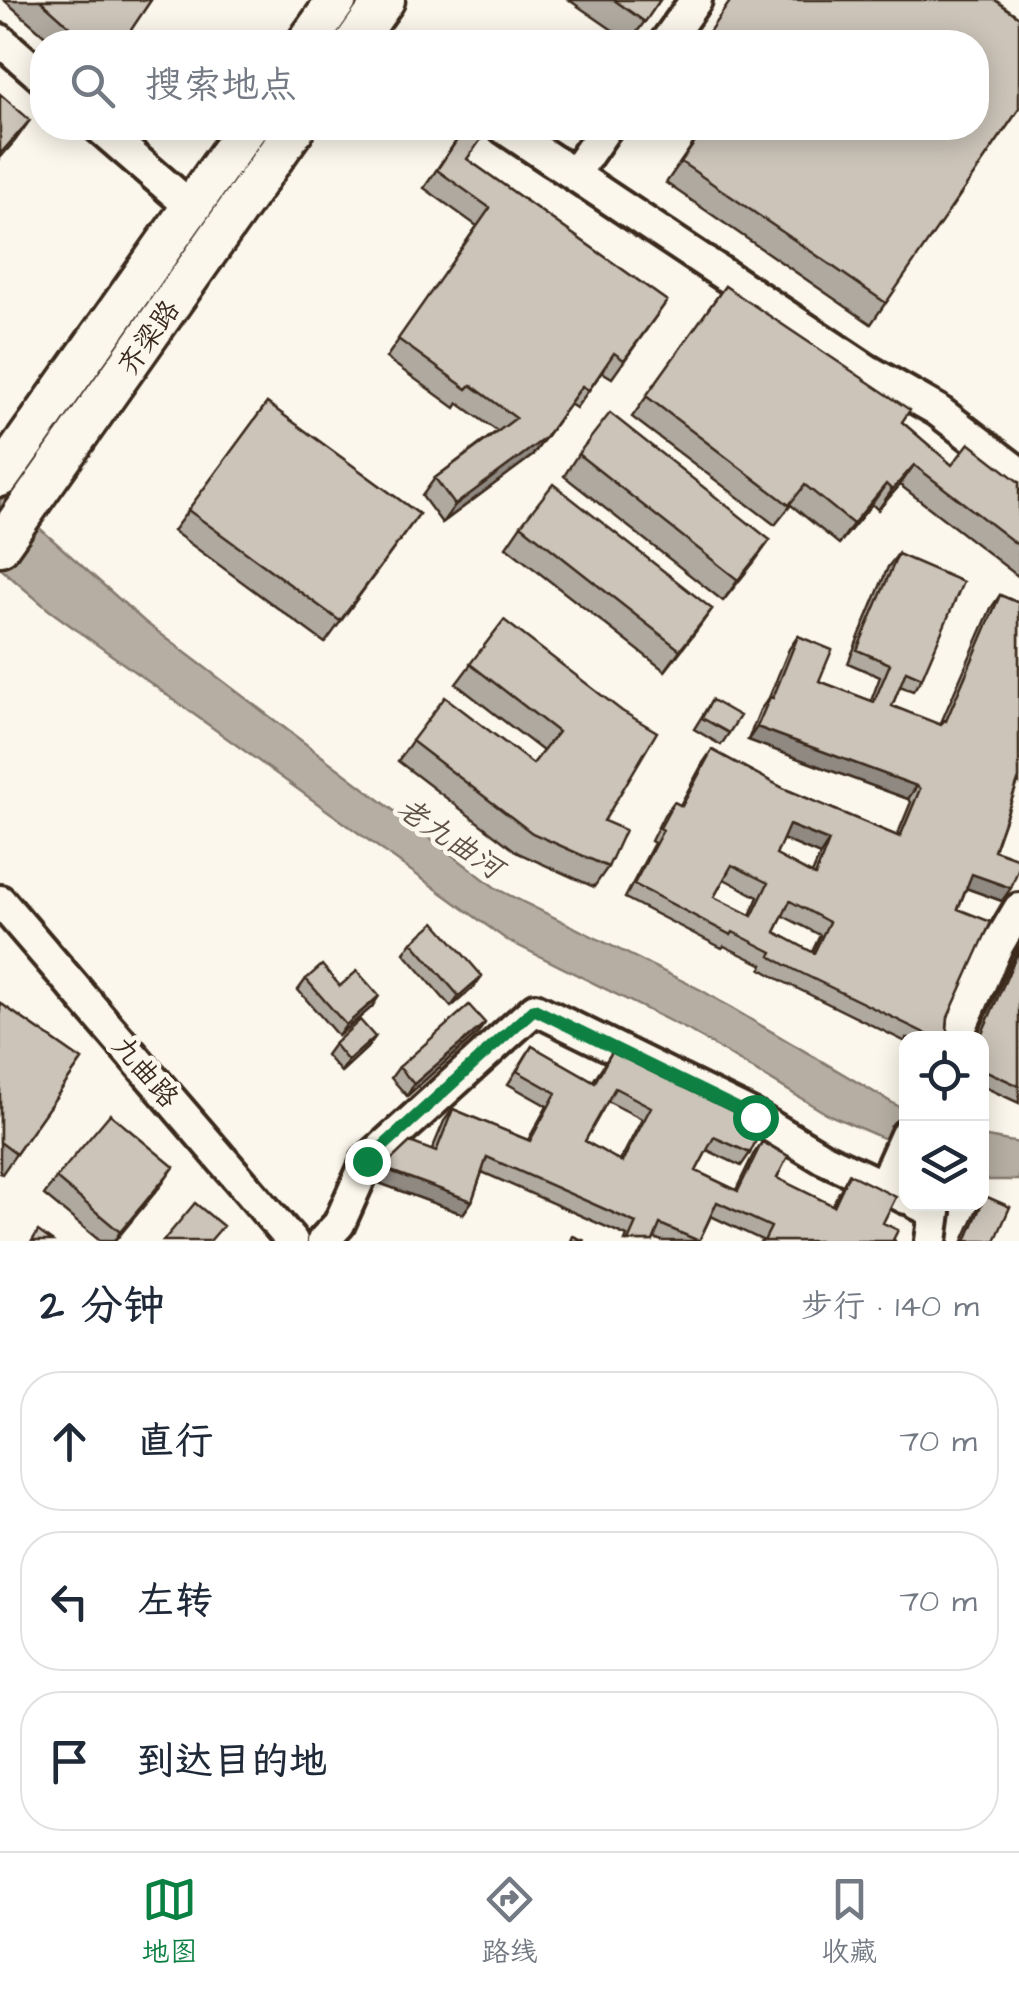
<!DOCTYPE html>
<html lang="zh">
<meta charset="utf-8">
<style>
body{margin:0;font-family:"Architects Daughter","LXGW WenKai TC",sans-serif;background:#f6f6f7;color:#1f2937}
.controls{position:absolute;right:30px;bottom:30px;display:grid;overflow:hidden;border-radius:20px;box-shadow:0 5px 25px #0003}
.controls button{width:90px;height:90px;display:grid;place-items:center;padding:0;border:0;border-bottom:2px solid #e0e1e3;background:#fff;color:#1f2937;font:50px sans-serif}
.stop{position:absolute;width:30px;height:30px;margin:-22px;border:8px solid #0b8043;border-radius:50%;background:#fff}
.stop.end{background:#0b8043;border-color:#fff;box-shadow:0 2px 10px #0008}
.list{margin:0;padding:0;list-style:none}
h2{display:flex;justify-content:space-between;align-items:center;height:130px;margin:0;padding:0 40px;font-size:42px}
h2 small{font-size:32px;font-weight:400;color:#747a83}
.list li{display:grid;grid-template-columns:65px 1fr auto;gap:30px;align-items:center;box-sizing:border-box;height:140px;margin:0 20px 20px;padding:0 20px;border:2px solid #e0e1e3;border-radius:40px}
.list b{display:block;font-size:38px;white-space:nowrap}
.list em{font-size:32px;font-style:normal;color:#747a83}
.icon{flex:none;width:55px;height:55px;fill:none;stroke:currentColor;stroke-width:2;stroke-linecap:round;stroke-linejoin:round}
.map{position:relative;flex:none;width:1019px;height:1241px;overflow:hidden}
.search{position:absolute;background:#fff;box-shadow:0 5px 25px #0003;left:30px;right:30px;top:30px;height:110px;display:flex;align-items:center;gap:25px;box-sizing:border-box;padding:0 35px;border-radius:40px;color:#747a83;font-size:38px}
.sheet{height:610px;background:#fff}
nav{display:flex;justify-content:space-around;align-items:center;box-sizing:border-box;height:140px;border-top:2px solid #e0e1e3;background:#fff;font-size:28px;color:#747a83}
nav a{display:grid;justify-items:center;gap:5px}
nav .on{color:#0b8043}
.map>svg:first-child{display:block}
.water{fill:#b6aea2;stroke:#85796d;stroke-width:2.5}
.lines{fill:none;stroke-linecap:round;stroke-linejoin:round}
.minor-casing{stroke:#3b2a1e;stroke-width:38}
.major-casing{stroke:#3b2a1e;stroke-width:45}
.minor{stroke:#fbf7ec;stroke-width:30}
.major{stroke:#fbf7ec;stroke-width:38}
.wall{fill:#afa99f;stroke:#3b2a1e;stroke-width:2.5;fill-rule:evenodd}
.shaded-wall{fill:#8f8982;stroke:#3b2a1e;stroke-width:2.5}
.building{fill:#ccc4b9;stroke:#3b2a1e;stroke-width:2.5;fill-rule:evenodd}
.route{stroke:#0b8043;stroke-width:12}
.labels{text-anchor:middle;stroke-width:9;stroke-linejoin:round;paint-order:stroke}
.street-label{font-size:28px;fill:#3b2a1e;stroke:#fbf7ec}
.water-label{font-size:30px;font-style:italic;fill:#605246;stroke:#fbf7ec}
</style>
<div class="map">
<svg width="1019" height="1241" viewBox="0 0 1019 1241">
<rect width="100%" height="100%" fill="#fbf7ec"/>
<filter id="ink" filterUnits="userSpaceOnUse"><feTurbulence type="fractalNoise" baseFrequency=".01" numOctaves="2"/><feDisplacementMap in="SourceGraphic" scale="20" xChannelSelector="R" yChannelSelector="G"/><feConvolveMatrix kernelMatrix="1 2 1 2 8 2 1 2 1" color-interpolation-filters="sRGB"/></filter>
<g filter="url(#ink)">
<path class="water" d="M 0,493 L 145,622 L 497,889 L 701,990 L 906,1111 L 906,1148 L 827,1114 L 690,1031 L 507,940 L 49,610 L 0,568 Z
M 982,1136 L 1019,1143 L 1019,1180 L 982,1180 Z"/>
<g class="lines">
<defs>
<path id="minor" d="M 0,40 L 42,77
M 666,42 L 696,0
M 100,128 L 191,207
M 504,128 L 867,370 L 937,410 L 1019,473
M 574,174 L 606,128
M 0,901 L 292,1241
M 956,1038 L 996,948 L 1019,909
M 906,1135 L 883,1186 L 906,1198
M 918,1204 L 935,1212 L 931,1241
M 323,1241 L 339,1224 L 367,1161 L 535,1009 L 755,1117 L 823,1158 L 883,1186"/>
<path id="major" d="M 307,42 L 337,0
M 355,42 L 385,0
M 0,477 L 247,128
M 0,546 L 295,128"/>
</defs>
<use href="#minor" class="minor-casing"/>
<use href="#major" class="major-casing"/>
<use href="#minor" class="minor"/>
<use href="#major" class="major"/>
</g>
<path class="wall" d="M 4,0 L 151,0 L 122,42 L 52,42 Z
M 569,0 L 660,0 L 630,42 Z
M 1019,109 L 871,324 L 666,183 L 704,128 Z
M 465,128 L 467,159 L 667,301 L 612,378 L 602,372 L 576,408 L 570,404 L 532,456 L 442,523 L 422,496 L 435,478 L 497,431 L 458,403 L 455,408 L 386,358 L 477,226 L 424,188 Z
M 725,286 L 902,422 L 952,465 L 1019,482 L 1019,577 L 900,485 L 878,510 L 872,504 L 839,544 L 791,505 L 775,525 L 632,417 Z
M 267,403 L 419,514 L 325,643 L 173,531 Z
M 578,454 L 770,540 L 723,601 L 564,476 Z
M 521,525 L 712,609 L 665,671 L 506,547 Z
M 898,554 L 922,678 L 913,691 L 900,686 L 892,706 L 940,725 L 991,608 L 1000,595 L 1019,603 L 1019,783 L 1018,782 L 994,850 L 1002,901 L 966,888 L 958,909 L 947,1028 L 951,1036 L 955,1038 L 906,1038 L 906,1042 L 784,982 L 761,969 L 763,965 L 724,946 L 722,948 L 625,898 L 654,843 L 651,841 L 664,815 L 674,802 L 680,805 L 703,763 L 712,750 L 785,789 L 897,836 L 911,802 L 908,799 L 748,740 L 760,710 L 769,698 L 789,649 L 798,636 L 819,681 L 871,701 L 880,677 L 848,663 L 888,567 ZM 783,839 L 820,855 L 812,874 L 776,855 ZM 724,879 L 758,897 L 750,915 L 714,897 ZM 783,916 L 820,935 L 812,952 L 775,932 Z
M 504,620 L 604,821 L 608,867 L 594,887 L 518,853 L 398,761 L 412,741 L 533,764 L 543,751 L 456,684 Z
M 712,700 L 729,733 L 721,745 L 694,729 Z
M 412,942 L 474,987 L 451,1007 L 404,953 Z
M 1019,946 L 1019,1103 L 982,1086 L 982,1038 L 977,1036 Z
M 306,979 L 340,986 L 372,1007 L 338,1036 L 298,990 Z
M 0,1003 L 82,1060 L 2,1174 L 0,1173 Z
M 485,1023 L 477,1034 L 407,1096 L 391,1078 L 399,1067 Z
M 375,1037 L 367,1048 L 341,1072 L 326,1055 L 334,1044 Z
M 532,1046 L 593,1081 L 612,1052 L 750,1153 L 741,1166 L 707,1150 L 696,1171 L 736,1190 L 753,1155 L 762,1142 L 777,1178 L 832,1205 L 849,1174 L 895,1241 L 761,1241 L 762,1240 L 711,1216 L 699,1241 L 662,1241 L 654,1238 L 653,1241 L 625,1241 L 627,1236 L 482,1172 L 472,1201 L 463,1214 L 379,1183 L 383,1172 L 391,1160 L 432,1150 L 444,1121 L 453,1109 L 528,1140 L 547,1106 L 508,1084 ZM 607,1101 L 642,1119 L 620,1161 L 585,1141 Z
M 56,1178 L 162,1184 L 115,1241 L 100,1241 L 44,1195 Z
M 985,1196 L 995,1241 L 963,1241 L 978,1207 Z"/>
<path class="shaded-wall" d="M 129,33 L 122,42 L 110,42 Z
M 30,120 L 15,141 L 0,158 L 0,154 Z
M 582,386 L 532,456 L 442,523 L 455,505 Z
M 914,465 L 900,485 L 878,510 L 892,490 Z
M 886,484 L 872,504 L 839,544 L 853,524 Z
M 770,540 L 755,561 L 723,601 L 738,580 Z
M 712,609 L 697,630 L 665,671 L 680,650 Z
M 757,727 L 917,786 L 908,799 L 748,740 Z
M 789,825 L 829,841 L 820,855 L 780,838 Z
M 972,874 L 1011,888 L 1002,901 L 963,887 Z
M 482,976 L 474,987 L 451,1007 L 459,996 Z
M 379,996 L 372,1007 L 338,1036 L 346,1025 Z
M 485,1023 L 477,1034 L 407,1096 L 414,1084 Z
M 375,1037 L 367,1048 L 341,1072 L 348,1061 Z
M 174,1167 L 162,1184 L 114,1241 L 120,1232 Z
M 388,1170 L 472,1201 L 463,1214 L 379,1183 Z"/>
<path class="building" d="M 40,0 L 151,0 L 129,33 L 110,42 L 86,41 Z
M 614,0 L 660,0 L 645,22 Z
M 731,0 L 995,0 L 1019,17 L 1019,109 L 886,303 L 681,162 L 705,128 L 976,128 L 976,42 L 702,42 Z
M 0,94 L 30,120 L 0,154 Z
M 465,128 L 489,128 L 467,159 L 667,301 L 624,360 L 614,353 L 589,390 L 582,386 L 545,438 L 455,505 L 435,478 L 516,418 L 471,385 L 467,389 L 398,339 L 490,208 L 437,170 Z
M 725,286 L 910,410 L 902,422 L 952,465 L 969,443 L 1019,482 L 1019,546 L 914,465 L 892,490 L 886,484 L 853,524 L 805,485 L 789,505 L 646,396 Z
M 267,403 L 419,514 L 340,621 L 188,510 Z
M 610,413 L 770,540 L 738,580 L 578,454 Z
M 553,484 L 712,609 L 680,650 L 521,525 Z
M 898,554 L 963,582 L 922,678 L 906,671 L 892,706 L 941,725 L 944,720 L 946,721 L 1000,595 L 1019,603 L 1019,778 L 994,850 L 1019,859 L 1019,867 L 1011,888 L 972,874 L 958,909 L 991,922 L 948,1017 L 947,1028 L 951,1036 L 955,1038 L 935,1038 L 793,969 L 770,956 L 772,952 L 733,932 L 731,935 L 634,884 L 663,830 L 660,828 L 674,802 L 682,806 L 712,750 L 785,789 L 900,837 L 920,789 L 917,786 L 757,727 L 770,697 L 773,698 L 798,636 L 832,650 L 819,681 L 874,702 L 890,664 L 857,650 ZM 789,825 L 829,841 L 815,876 L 776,855 ZM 732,865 L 768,883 L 752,916 L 714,897 ZM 790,901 L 829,922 L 814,953 L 775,932 Z
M 504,620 L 622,711 L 657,732 L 604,821 L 625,830 L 608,867 L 532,833 L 412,741 L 445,697 L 533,764 L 558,732 L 470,664 Z
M 712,700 L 740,716 L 729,733 L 702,718 Z
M 435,922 L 482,976 L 459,996 L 412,942 Z
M 1019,950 L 1019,1086 L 982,1069 L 982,1038 L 974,1038 L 982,1033 Z
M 322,965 L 340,986 L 357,971 L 379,996 L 346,1025 L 306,979 Z
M 0,1003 L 82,1060 L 16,1154 L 0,1142 Z
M 469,1005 L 485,1023 L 414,1084 L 399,1067 Z
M 360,1020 L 375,1037 L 348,1061 L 334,1044 Z
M 532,1046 L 595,1082 L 612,1052 L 763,1126 L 750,1153 L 714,1137 L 696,1171 L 738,1191 L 762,1142 L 788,1156 L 777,1178 L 834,1206 L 849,1174 L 896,1197 L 883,1223 L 898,1230 L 893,1240 L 895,1241 L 764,1241 L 771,1227 L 717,1202 L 699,1241 L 660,1224 L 653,1241 L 628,1241 L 636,1223 L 487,1157 L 472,1201 L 388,1170 L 391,1160 L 410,1142 L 436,1152 L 453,1109 L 530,1141 L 556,1093 L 517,1071 ZM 615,1088 L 651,1107 L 622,1162 L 585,1141 Z
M 110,1114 L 174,1167 L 120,1232 L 56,1178 Z
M 985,1196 L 1010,1207 L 995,1241 L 966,1241 Z
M 195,1203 L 223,1226 L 210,1241 L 163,1241 Z
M 38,1231 L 52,1241 L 32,1241 Z
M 573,1236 L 585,1241 L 571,1241 Z"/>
</g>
<g class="lines" filter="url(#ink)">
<path class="route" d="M 367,1161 L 534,1009 L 755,1117"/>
</g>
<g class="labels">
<g class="street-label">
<text transform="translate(148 337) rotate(-55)" y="10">齐梁路</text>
<text transform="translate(146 1071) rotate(49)" y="10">九曲路</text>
</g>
<g class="water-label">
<text transform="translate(450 838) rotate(34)" y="10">老九曲河</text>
</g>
</g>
</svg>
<div class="controls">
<button><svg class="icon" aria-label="locate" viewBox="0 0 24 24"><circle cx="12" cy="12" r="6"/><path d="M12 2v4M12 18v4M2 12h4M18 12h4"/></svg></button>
<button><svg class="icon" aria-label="layers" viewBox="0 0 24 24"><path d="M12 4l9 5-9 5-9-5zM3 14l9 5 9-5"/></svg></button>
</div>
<div class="stop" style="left:755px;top:1117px"></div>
<div class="stop end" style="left:367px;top:1161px"></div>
<div class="search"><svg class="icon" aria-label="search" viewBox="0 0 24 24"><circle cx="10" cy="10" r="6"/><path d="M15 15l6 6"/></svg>搜索地点</div>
</div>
<section class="sheet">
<h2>2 分钟<small>步行 · 140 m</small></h2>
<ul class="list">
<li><svg class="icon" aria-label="ahead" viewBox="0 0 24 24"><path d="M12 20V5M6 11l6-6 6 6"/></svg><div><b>直行</b></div><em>70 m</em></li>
<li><svg class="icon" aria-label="left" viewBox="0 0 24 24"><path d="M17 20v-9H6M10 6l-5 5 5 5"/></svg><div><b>左转</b></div><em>70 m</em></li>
<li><svg class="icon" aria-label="arrive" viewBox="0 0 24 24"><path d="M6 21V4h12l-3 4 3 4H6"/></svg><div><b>到达目的地</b></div></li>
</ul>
</section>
<nav>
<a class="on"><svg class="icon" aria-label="map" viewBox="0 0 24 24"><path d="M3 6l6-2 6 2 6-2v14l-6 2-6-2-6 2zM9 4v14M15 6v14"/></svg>地图</a>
<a><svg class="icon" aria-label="directions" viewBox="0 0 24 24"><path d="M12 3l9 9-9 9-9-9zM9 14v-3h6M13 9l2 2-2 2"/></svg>路线</a>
<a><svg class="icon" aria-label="saved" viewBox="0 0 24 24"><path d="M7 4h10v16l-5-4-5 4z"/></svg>收藏</a>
</nav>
